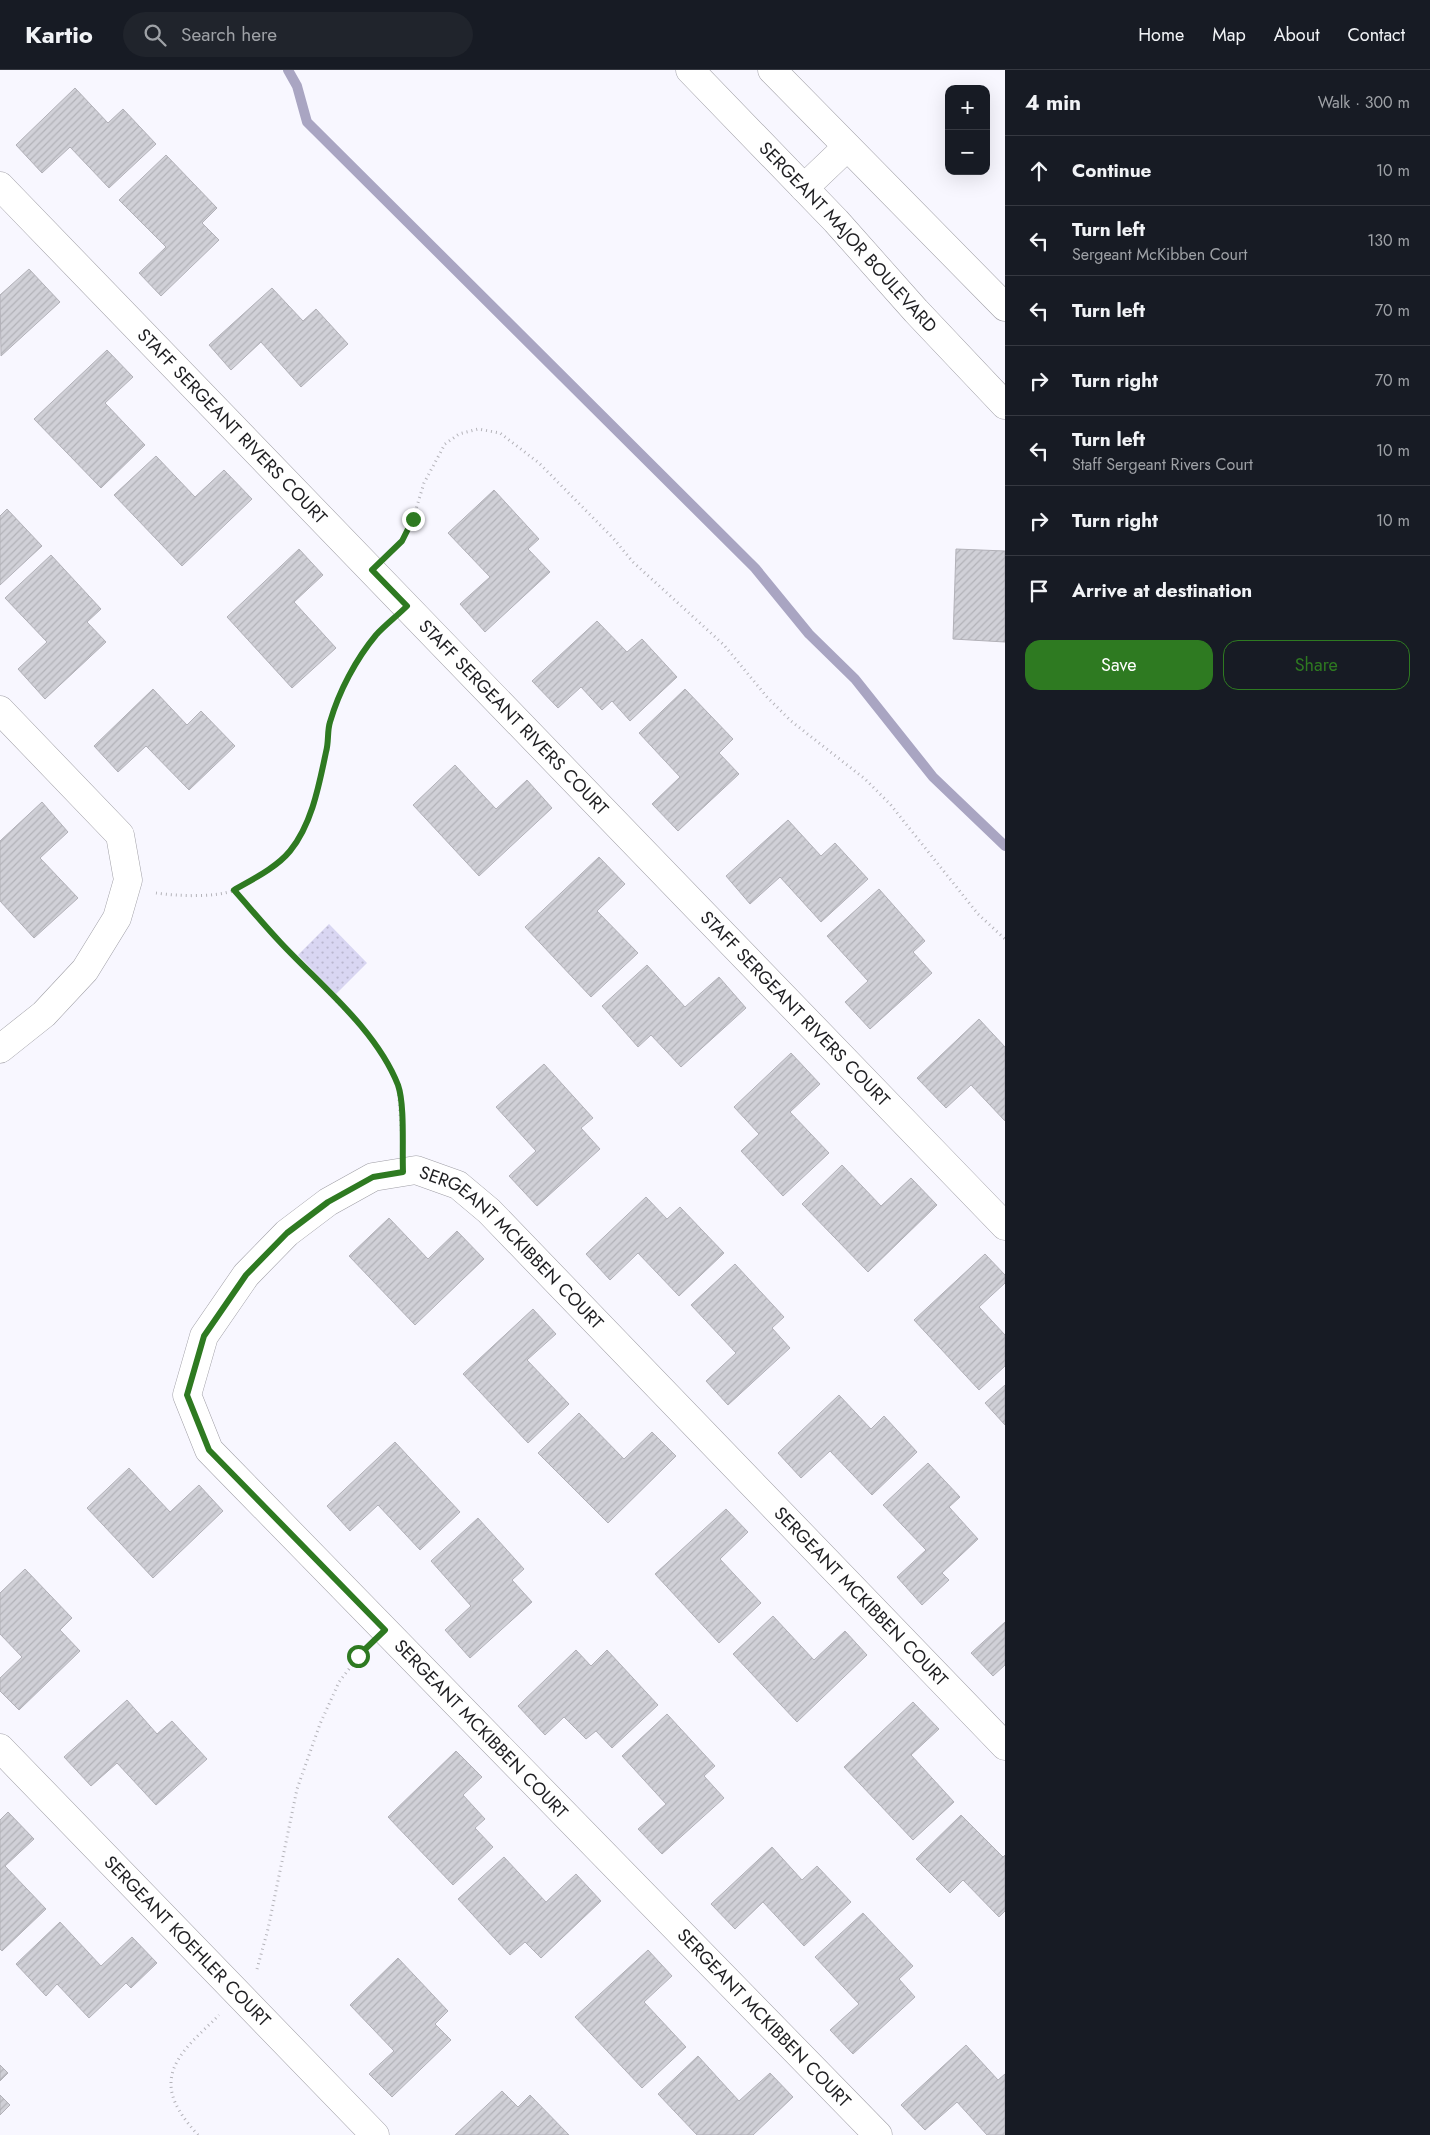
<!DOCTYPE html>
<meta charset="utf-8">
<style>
body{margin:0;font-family:Jost,sans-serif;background:#20242c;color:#f1f3f6}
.controls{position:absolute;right:15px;top:15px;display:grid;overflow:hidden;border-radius:10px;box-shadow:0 5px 20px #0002}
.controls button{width:45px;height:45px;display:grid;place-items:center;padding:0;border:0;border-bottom:1px solid #363941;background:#171b24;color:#f1f3f6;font:25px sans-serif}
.stop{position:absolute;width:15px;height:15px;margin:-11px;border:4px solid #2e7a21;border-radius:50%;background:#fff}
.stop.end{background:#2e7a21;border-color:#fff;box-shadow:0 1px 5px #0008}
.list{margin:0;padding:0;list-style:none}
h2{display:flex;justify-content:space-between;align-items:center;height:65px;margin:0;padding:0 20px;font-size:21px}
h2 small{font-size:16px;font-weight:400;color:#9ea1a6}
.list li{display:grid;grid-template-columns:32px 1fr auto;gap:15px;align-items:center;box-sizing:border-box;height:70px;padding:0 20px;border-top:1px solid #363941}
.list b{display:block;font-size:19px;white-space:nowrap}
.list p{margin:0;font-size:16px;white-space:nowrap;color:#9ea1a6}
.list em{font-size:16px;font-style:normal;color:#9ea1a6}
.actions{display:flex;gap:10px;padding:15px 20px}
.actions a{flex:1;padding:11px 0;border:1px solid #2e7a21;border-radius:15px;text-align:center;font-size:18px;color:#2e7a21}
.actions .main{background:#2e7a21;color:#fff}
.icon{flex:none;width:28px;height:28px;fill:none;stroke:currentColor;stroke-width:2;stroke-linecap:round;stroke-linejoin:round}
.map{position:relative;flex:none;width:1005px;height:2065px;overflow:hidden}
header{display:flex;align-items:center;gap:30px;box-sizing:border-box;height:70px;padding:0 25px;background:#171b24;border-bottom:1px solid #363941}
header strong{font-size:24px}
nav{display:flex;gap:28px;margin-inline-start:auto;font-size:18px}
.search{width:350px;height:45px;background:#20242c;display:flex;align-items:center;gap:12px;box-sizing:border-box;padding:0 18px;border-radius:28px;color:#9ea1a6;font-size:19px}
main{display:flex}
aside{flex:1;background:#171b24}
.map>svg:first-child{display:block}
.park{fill:url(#park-dots)}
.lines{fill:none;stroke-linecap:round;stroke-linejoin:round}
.stream{stroke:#a9a5c2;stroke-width:10}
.building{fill:url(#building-hatch);stroke:#b2b1b8}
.minor-casing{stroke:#9f9ea5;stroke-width:29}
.path{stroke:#b4b3b9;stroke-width:3;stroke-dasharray:1 4;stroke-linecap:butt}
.minor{stroke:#fff;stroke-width:28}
.route{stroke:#2e7a21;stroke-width:6}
.labels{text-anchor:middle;stroke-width:5;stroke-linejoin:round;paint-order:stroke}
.street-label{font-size:18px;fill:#1f1f22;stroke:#fff}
</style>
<header>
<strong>Kartio</strong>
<div class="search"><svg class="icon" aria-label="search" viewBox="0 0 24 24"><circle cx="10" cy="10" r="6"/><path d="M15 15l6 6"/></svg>Search here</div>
<nav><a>Home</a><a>Map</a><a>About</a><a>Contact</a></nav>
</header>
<main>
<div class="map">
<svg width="1005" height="2065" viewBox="0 0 1005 2065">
<defs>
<pattern id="park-dots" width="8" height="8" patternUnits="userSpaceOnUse" patternTransform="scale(1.25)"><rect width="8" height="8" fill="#d9d6f2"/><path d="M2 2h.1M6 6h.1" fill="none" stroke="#bab7cf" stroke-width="1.8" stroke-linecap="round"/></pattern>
<pattern id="building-hatch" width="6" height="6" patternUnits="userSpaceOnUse" patternTransform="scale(1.25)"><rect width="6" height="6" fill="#d0d0d7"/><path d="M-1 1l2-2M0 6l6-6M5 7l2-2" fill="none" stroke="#b2b2b8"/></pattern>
</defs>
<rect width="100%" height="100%" fill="#f8f7ff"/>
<path class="park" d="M 329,854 L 367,893 L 336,924 L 298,885 Z"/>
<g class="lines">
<path class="stream" d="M 288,0 L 297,16 L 307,52 L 755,498 L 809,564 L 855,609 L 933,707 L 1005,776"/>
</g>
<path class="building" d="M 75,18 L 108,53 L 123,39 L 156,74 L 109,118 L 70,77 L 42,103 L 16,75 Z
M 166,85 L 217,138 L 202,153 L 219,170 L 161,226 L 139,203 L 166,177 L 119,130 Z
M 29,199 L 60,232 L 1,286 L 0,225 Z
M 272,218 L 303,251 L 316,239 L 348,274 L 301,317 L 261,272 L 231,300 L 209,275 Z
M 107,280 L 133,307 L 105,333 L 145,375 L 101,418 L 34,349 Z
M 156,386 L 195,427 L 224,400 L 252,429 L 182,496 L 114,425 Z
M 494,420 L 539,469 L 528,479 L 550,502 L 485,562 L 460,534 L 490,507 L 448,463 Z
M 7,439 L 42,476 L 0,515 L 0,446 Z
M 299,479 L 323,505 L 294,532 L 336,578 L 292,618 L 227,547 Z
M 956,479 L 1005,481 L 1005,572 L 953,569 Z
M 51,485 L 101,539 L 87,552 L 106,572 L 45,629 L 18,599 L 47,572 L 5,528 Z
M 597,551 L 627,582 L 642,569 L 677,607 L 630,651 L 612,631 L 602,640 L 581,617 L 558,638 L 532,611 Z
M 153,619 L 187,655 L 201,641 L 235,676 L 189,720 L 146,676 L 118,702 L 94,676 Z
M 685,619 L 733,669 L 719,683 L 739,704 L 678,761 L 652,734 L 680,707 L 639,663 Z
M 455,695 L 496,739 L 527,710 L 552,738 L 479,806 L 413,735 Z
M 42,732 L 68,762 L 40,788 L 78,828 L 34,868 L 0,831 L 0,771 Z
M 788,750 L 821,786 L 835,773 L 868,809 L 821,852 L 780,807 L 750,834 L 726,806 Z
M 599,787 L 625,814 L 597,841 L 638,883 L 591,927 L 525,857 Z
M 879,819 L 925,871 L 913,882 L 932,903 L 870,959 L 845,932 L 868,911 L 827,866 Z
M 647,895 L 685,937 L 719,907 L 746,938 L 681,997 L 651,965 L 638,977 L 602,936 Z
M 979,949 L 1005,977 L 1005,1051 L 971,1015 L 946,1038 L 917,1008 Z
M 791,983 L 820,1014 L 790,1042 L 829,1083 L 783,1126 L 741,1081 L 759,1064 L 734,1037 Z
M 544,994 L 593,1048 L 581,1058 L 600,1079 L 537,1136 L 509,1106 L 536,1081 L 496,1037 Z
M 842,1095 L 881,1136 L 911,1108 L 937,1135 L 868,1202 L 802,1134 Z
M 646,1127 L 667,1149 L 680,1137 L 724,1183 L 679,1226 L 638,1183 L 610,1210 L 586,1184 Z
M 389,1148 L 428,1189 L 457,1161 L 484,1189 L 415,1255 L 349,1186 Z
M 985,1184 L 1005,1205 L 1005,1213 L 979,1237 L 1005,1265 L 1005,1296 L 979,1320 L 914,1250 Z
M 735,1194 L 784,1247 L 772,1258 L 790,1278 L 728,1335 L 706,1311 L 736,1283 L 691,1235 Z
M 533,1239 L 556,1264 L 527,1290 L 569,1334 L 528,1373 L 463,1304 Z
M 1005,1315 L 1005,1355 L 985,1333 Z
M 839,1325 L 871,1359 L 884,1346 L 917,1382 L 872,1425 L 830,1381 L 801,1408 L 778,1383 Z
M 579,1343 L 624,1389 L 652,1362 L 676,1386 L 608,1453 L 538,1383 Z
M 395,1372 L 460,1442 L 420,1480 L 378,1435 L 350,1461 L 327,1436 Z
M 928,1393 L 960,1427 L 949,1437 L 978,1469 L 942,1503 L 949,1510 L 922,1535 L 897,1507 L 926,1480 L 883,1435 Z
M 129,1398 L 170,1442 L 199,1415 L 223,1441 L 153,1508 L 87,1438 Z
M 726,1439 L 748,1462 L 720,1489 L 761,1533 L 719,1573 L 655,1504 Z
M 478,1448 L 524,1499 L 512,1510 L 532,1532 L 470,1588 L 445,1560 L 471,1536 L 431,1491 Z
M 25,1499 L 72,1548 L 60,1560 L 80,1581 L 19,1640 L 0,1621 L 0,1608 L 22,1587 L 0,1564 L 0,1523 Z
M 773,1546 L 814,1590 L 845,1561 L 867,1585 L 797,1652 L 733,1584 Z
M 1005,1552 L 1005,1595 L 993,1606 L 971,1583 Z
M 576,1580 L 591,1596 L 607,1580 L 658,1635 L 612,1678 L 596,1661 L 586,1669 L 564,1647 L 545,1665 L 518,1636 Z
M 127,1630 L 157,1664 L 172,1651 L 207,1689 L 156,1735 L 117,1693 L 91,1716 L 64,1687 Z
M 913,1632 L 939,1659 L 911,1685 L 954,1732 L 913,1770 L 844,1697 Z
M 667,1644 L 715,1696 L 704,1706 L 724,1728 L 662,1784 L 638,1759 L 666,1734 L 622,1686 Z
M 456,1681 L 482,1707 L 463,1725 L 485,1749 L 475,1758 L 493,1777 L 453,1815 L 388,1747 Z
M 8,1742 L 34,1769 L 5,1796 L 46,1839 L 2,1881 L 0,1879 L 0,1750 Z
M 961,1745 L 1003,1787 L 1005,1785 L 1005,1841 L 999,1847 L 963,1810 L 950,1823 L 916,1789 Z
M 772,1777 L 802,1810 L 817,1796 L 851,1832 L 804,1876 L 763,1832 L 735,1859 L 711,1834 Z
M 504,1787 L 546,1832 L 576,1804 L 601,1831 L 541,1888 L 525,1872 L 510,1885 L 458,1829 Z
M 863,1843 L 913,1896 L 899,1909 L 915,1927 L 853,1984 L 830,1960 L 859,1934 L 815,1887 Z
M 60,1852 L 101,1896 L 132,1867 L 157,1893 L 131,1918 L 126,1913 L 89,1948 L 57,1914 L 46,1926 L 16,1894 Z
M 648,1880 L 672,1906 L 644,1932 L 686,1977 L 642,2018 L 575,1947 Z
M 398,1888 L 448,1941 L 435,1954 L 451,1970 L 392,2027 L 369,2004 L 394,1981 L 350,1935 Z
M 966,1975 L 998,2010 L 1005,2004 L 1005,2065 L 987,2065 L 957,2032 L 925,2060 L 901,2035 Z
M 698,1986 L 739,2031 L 770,2003 L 793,2027 L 753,2065 L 697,2065 L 658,2024 Z
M 0,1995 L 8,2003 L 0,2011 Z
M 502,2021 L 518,2037 L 530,2025 L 569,2065 L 455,2065 Z
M 0,2025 L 10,2035 L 0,2045 Z"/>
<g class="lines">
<defs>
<g id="minor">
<path id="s1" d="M 690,0 L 836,151 L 916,241 L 1005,335"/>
<path d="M 772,0 L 1005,237"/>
<path id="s2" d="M 0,116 L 1005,1156"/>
<path d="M 804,118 L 847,77"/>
<path d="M 0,640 L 120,765 L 128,810 L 117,848 L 85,900 L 44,944 L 0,979"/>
<path id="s3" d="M 0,1678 L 375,2065"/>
<path id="s4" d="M 878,2065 L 209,1380 L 187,1325 L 204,1266 L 246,1205 L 287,1163 L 328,1132 L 373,1107 L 416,1100 L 458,1115 L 489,1141 L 1005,1676"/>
</g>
</defs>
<use href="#minor" class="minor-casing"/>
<path class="path" d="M 392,480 L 402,471 L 413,449 L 424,413 L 445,374 L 459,364 L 478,359 L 500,363 L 539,393 L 613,468 L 633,492 L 724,575 L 767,627 L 791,651 L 865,709 L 890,734 L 978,844 L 1005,869
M 235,820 L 280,872 L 368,964 L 386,991 L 398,1016 L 402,1071
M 156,823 C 177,826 215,828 235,820 C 243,817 250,810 258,806 C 269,799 282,791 290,780 C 308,757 323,707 327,678 C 328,669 328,660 330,652 C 340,618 359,582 384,557
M 257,1899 L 268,1859 L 297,1719 L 320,1654 L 339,1612 L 363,1581
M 198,2065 C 191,2057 184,2049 179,2040 C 154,1998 193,1972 219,1945"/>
<use href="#minor" class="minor"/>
</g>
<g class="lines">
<path class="route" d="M 358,1586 L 385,1560 L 209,1380 L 187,1325 L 204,1266 L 246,1205 L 287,1163 L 328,1132 L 373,1107 L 403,1102 C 402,1079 405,1035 398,1015 C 376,959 320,915 280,872 C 264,855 250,838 234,820 C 253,809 276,798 290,781 C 312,754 319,715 326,682 C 329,672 327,661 330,652 C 339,621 356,589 376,565 C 385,555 397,546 407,536 L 372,500 L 402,471 L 413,449"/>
</g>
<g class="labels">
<g class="street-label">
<text dy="6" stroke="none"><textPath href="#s1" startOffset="230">SERGEANT MAJOR BOULEVARD</textPath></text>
<text dy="6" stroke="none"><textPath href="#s2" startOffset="334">STAFF SERGEANT RIVERS COURT</textPath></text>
<text dy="6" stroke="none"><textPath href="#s2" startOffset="739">STAFF SERGEANT RIVERS COURT</textPath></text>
<text dy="6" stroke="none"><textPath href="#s2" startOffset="1144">STAFF SERGEANT RIVERS COURT</textPath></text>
<text dy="6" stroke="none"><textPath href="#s4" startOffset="1482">SERGEANT MCKIBBEN COURT</textPath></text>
<text dy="6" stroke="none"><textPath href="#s4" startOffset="1978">SERGEANT MCKIBBEN COURT</textPath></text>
<text transform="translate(481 1659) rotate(46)" y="6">SERGEANT MCKIBBEN COURT</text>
<text dy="6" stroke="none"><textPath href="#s3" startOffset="269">SERGEANT KOEHLER COURT</textPath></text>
<text transform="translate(764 1948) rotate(46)" y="6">SERGEANT MCKIBBEN COURT</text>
</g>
</g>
</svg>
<div class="controls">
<button>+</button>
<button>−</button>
</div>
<div class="stop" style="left:358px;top:1586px"></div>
<div class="stop end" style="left:413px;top:449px"></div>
</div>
<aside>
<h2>4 min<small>Walk · 300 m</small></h2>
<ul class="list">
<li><svg class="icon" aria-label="ahead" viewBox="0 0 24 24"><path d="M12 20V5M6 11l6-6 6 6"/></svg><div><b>Continue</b></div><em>10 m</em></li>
<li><svg class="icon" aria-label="left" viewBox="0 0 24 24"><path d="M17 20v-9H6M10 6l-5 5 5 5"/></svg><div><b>Turn left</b><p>Sergeant McKibben Court</p></div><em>130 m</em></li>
<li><svg class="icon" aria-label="left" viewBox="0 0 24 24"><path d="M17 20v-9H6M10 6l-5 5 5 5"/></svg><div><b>Turn left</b></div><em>70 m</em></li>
<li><svg class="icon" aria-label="right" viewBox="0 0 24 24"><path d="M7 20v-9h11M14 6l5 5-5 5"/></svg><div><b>Turn right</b></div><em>70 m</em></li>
<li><svg class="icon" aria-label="left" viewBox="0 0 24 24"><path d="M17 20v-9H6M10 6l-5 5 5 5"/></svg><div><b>Turn left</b><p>Staff Sergeant Rivers Court</p></div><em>10 m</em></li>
<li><svg class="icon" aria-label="right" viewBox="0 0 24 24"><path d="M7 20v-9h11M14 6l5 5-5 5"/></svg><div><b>Turn right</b></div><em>10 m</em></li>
<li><svg class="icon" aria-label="arrive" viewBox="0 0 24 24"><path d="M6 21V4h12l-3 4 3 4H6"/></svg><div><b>Arrive at destination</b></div></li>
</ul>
<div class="actions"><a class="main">Save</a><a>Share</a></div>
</aside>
</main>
